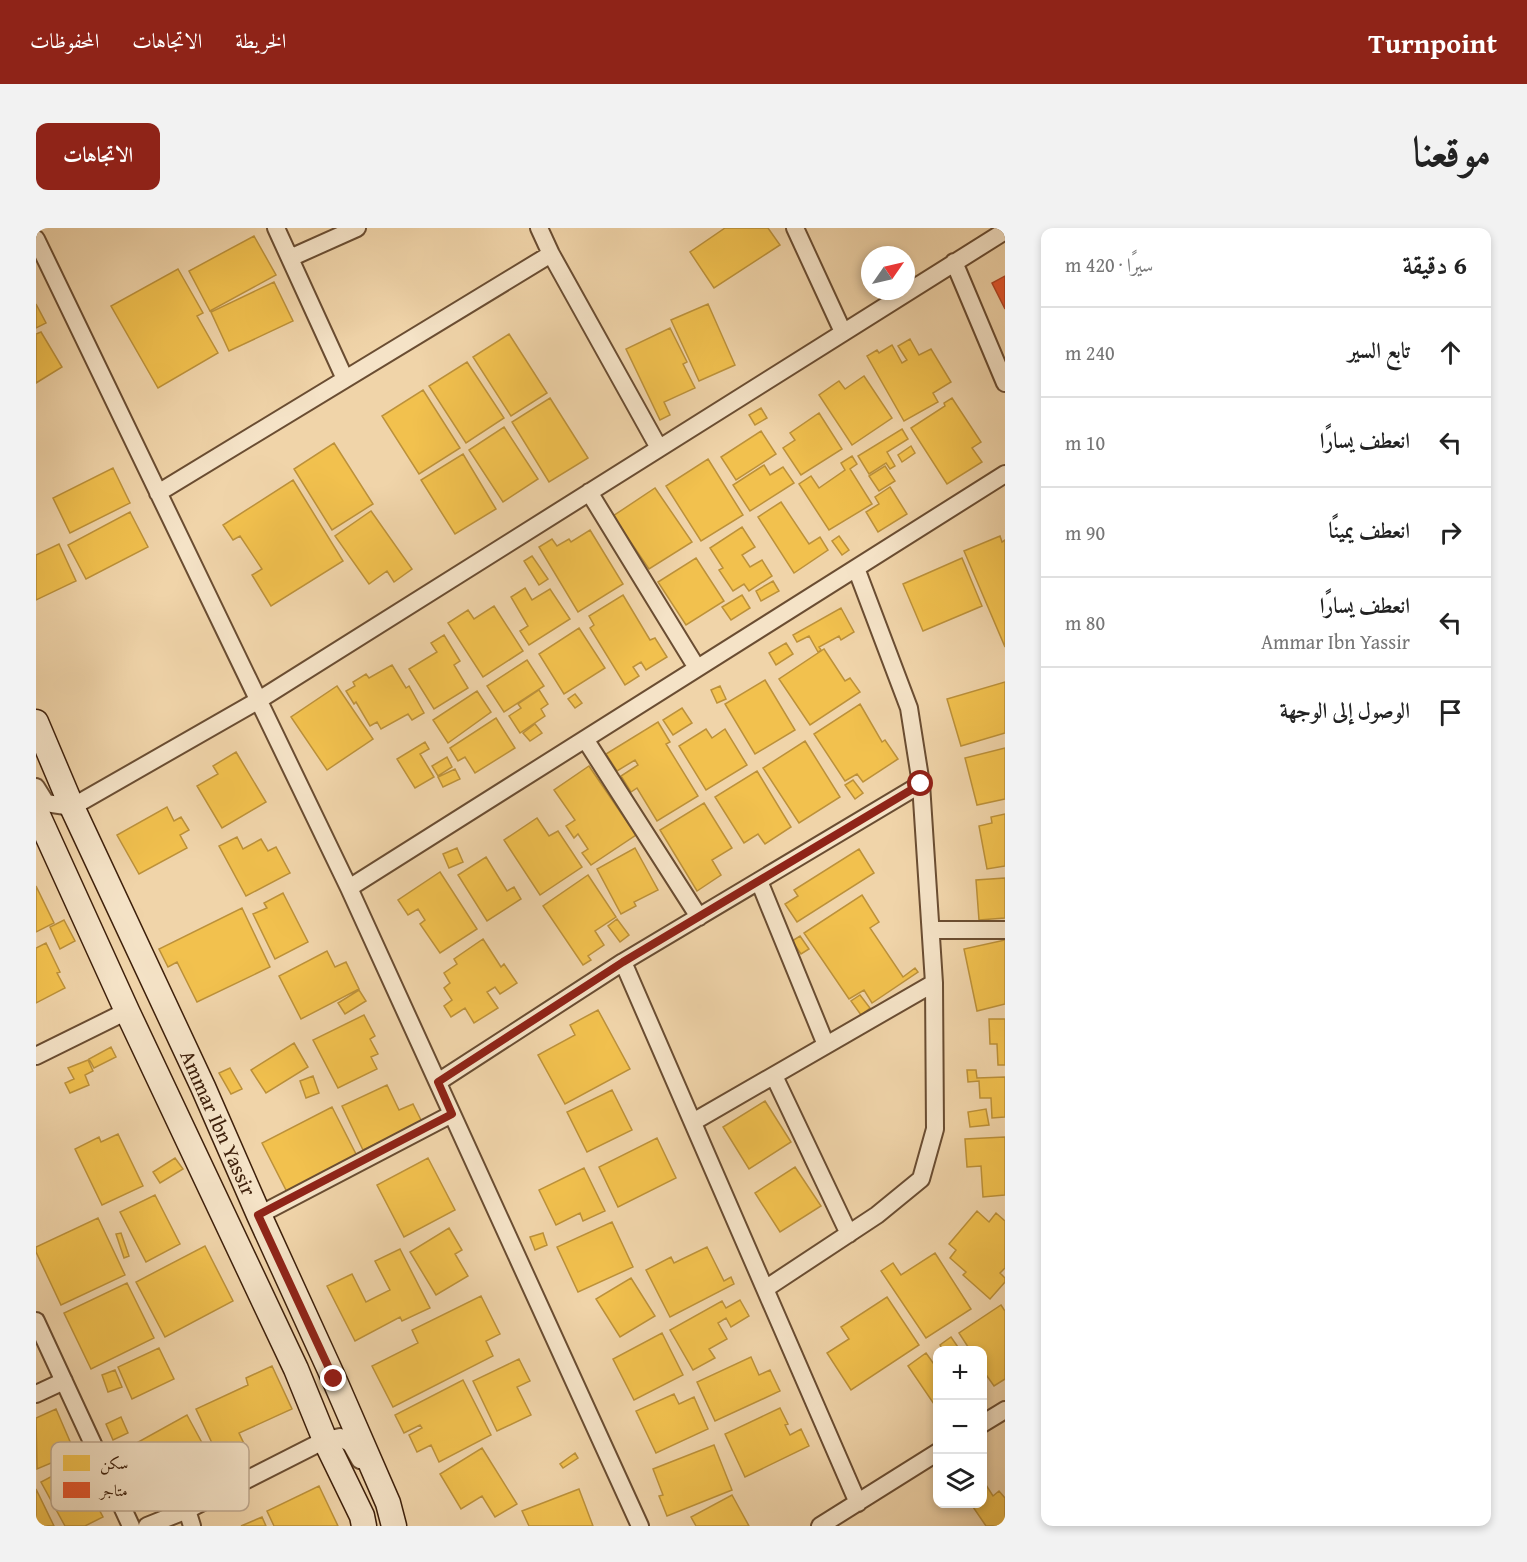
<!DOCTYPE html>
<html lang="ar">
<meta charset="utf-8">
<style>
body{margin:0;font-family:"Gentium Book Plus",Amiri,serif;background:#f2f2f2;color:#222;direction:rtl}
.controls{position:absolute;right:18px;bottom:18px;display:grid;overflow:hidden;border-radius:12px;box-shadow:0 3px 9px #0003}
.controls button{width:54px;height:54px;display:grid;place-items:center;padding:0;border:0;border-bottom:2px solid #e0e0e0;background:#fff;color:#222;font:30px sans-serif}
.compass{position:absolute;left:825px;top:18px;width:54px;height:54px;border-radius:50%;background:#fff;box-shadow:0 3px 9px #0003;rotate:56deg}
.stop{position:absolute;width:18px;height:18px;margin:-14px;border:4px solid #8f2418;border-radius:50%;background:#fff}
.stop.end{background:#8f2418;border-color:#fff;box-shadow:0 2px 6px #0008}
.list{margin:0;padding:0;list-style:none}
h2{display:flex;justify-content:space-between;align-items:center;height:78px;margin:0;padding:0 24px;font-size:26px}
h2 small{font-size:20px;font-weight:400;color:#767676}
.list li{display:grid;grid-template-columns:39px 1fr auto;gap:18px;align-items:center;box-sizing:border-box;height:90px;padding:0 24px;border-top:2px solid #e0e0e0}
.list b{display:block;font-size:22px;white-space:nowrap}
.list p{margin:0;font-size:20px;white-space:nowrap;color:#767676}
.list em{font-size:20px;font-style:normal;color:#767676}
.icon{flex:none;width:33px;height:33px;fill:none;stroke:currentColor;stroke-width:2;stroke-linecap:round;stroke-linejoin:round}
.map{position:relative;flex:none;width:969px;height:1298px;overflow:hidden;direction:ltr;border-radius:12px}
header{display:flex;align-items:center;gap:36px;box-sizing:border-box;height:84px;padding:0 30px;background:#8f2418;color:#fff}
header strong{font-size:28px}
nav{display:flex;gap:33px;margin-inline-start:auto;font-size:21px}
.intro{display:flex;align-items:center;justify-content:space-between;box-sizing:border-box;height:144px;padding:0 36px}
h1{margin:0;font-size:42px}
.button{padding:15px 27px;border-radius:12px;background:#8f2418;color:#fff;font-size:21px;font-weight:700}
main{display:flex;gap:36px;padding:0 36px}
aside{flex:1;background:#fff;border-radius:12px;box-shadow:0 3px 9px #0003}
.map>svg:first-child{display:block}
.homes{fill:#f2c14e;stroke:#bc913a;stroke-width:1.5}
.shops{fill:#e4572e;stroke:#b24624;stroke-width:1.5}
.lines{fill:none;stroke-linecap:round;stroke-linejoin:round}
.street-casing{stroke:#6a4d32;stroke-width:20}
.secondary-casing{stroke:#3e200b;stroke-width:27}
.street{stroke:#f5e3c7;stroke-width:16}
.secondary{stroke:#f5e3c7;stroke-width:24}
.route{stroke:#8f2418;stroke-width:8}
.labels{text-anchor:middle;stroke-width:6;stroke-linejoin:round;paint-order:stroke}
.street-label{font-size:21px;fill:#3e200b;stroke:#f5e3c7}
.key{fill:#f5e3c7;stroke:#bea88f;stroke-width:1.5}
.key-label{font-size:16px;fill:#3e200b}
</style>
<header>
<strong>Turnpoint</strong>
<nav><a>الخريطة</a><a>الاتجاهات</a><a>المحفوظات</a></nav>
</header>
<div class="intro"><h1>موقعنا</h1><a class="button">الاتجاهات</a></div>
<main>
<aside>
<h2>6 دقيقة<small>سيرًا · 420 m</small></h2>
<ul class="list">
<li><svg class="icon" aria-label="ahead" viewBox="0 0 24 24"><path d="M12 20V5M6 11l6-6 6 6"/></svg><div><b>تابع السير</b></div><em>240 m</em></li>
<li><svg class="icon" aria-label="left" viewBox="0 0 24 24"><path d="M17 20v-9H6M10 6l-5 5 5 5"/></svg><div><b>انعطف يسارًا</b></div><em>10 m</em></li>
<li><svg class="icon" aria-label="right" viewBox="0 0 24 24"><path d="M7 20v-9h11M14 6l5 5-5 5"/></svg><div><b>انعطف يمينًا</b></div><em>90 m</em></li>
<li><svg class="icon" aria-label="left" viewBox="0 0 24 24"><path d="M17 20v-9H6M10 6l-5 5 5 5"/></svg><div><b>انعطف يسارًا</b><p>Ammar Ibn Yassir</p></div><em>80 m</em></li>
<li><svg class="icon" aria-label="arrive" viewBox="0 0 24 24"><path d="M6 21V4h12l-3 4 3 4H6"/></svg><div><b>الوصول إلى الوجهة</b></div></li>
</ul>
</aside>
<div class="map">
<svg width="969" height="1298" viewBox="0 0 969 1298">
<rect width="100%" height="100%" fill="#f0d4a9"/>
<filter id="stains"><feTurbulence type="fractalNoise" baseFrequency=".00333" numOctaves="4"/><feColorMatrix values="0 0 0 0 .2 0 0 0 0 .09 0 0 0 0 .02 0 0 0 .5 -.17"/></filter>
<radialGradient id="worn" r=".72"><stop offset=".6" stop-color="#630" stop-opacity="0"/><stop offset="1" stop-color="#630" stop-opacity=".3"/></radialGradient>
<path class="homes" d="M 689,0 L 732,0 L 744,17 L 678,60 L 654,24 Z
M 218,8 L 240,47 L 174,83 L 153,43 Z
M 142,41 L 167,85 L 161,88 L 182,125 L 122,160 L 75,78 Z
M 238,54 L 257,93 L 193,123 L 175,84 Z
M 0,76 L 10,95 L 0,100 Z
M 672,76 L 699,137 L 663,153 L 635,92 Z
M 634,100 L 651,134 L 647,136 L 659,160 L 628,174 L 634,187 L 624,192 L 590,121 Z
M 5,104 L 26,139 L 0,155 L 0,106 Z
M 473,106 L 511,165 L 475,188 L 437,129 Z
M 874,111 L 883,127 L 895,121 L 915,154 L 897,165 L 902,174 L 868,193 L 831,128 L 841,122 L 843,125 L 856,117 L 866,135 L 871,132 L 862,118 Z
M 431,134 L 468,190 L 430,215 L 393,158 Z
M 828,148 L 856,190 L 816,217 L 783,167 L 803,153 L 809,161 Z
M 387,162 L 424,220 L 383,246 L 346,188 Z
M 514,170 L 552,230 L 513,254 L 476,194 Z
M 916,170 L 945,214 L 936,220 L 946,234 L 911,256 L 875,200 L 909,178 L 908,175 Z
M 725,180 L 731,190 L 719,197 L 713,187 Z
M 783,185 L 806,221 L 765,247 L 747,220 L 759,212 L 754,205 Z
M 468,199 L 502,251 L 467,274 L 433,222 Z
M 866,201 L 872,211 L 851,224 L 859,238 L 854,241 L 850,235 L 833,246 L 822,228 Z
M 725,203 L 740,226 L 700,252 L 685,229 Z
M 298,215 L 337,276 L 296,302 L 258,241 Z
M 875,218 L 879,225 L 866,234 L 862,227 Z
M 427,226 L 460,281 L 419,306 L 385,252 Z
M 816,228 L 821,236 L 814,241 L 836,276 L 793,302 L 763,256 L 775,248 L 783,260 L 809,242 L 805,235 Z
M 672,231 L 707,287 L 665,313 L 630,258 Z
M 728,237 L 734,247 L 747,239 L 758,255 L 714,283 L 697,257 Z
M 849,238 L 859,253 L 843,263 L 833,248 Z
M 77,240 L 94,275 L 34,305 L 17,270 Z
M 257,252 L 307,333 L 235,378 L 216,347 L 226,341 L 204,308 L 197,312 L 187,297 Z
M 854,259 L 871,286 L 842,304 L 830,284 L 843,276 L 839,269 Z
M 619,260 L 656,314 L 613,341 L 577,288 Z
M 745,274 L 773,316 L 784,309 L 792,322 L 758,345 L 722,289 Z
M 335,283 L 376,341 L 358,354 L 351,343 L 333,356 L 299,308 Z
M 94,284 L 112,319 L 50,351 L 32,317 Z
M 706,299 L 719,319 L 706,327 L 714,339 L 726,332 L 736,348 L 713,363 L 708,356 L 697,363 L 683,342 L 687,340 L 674,320 Z
M 554,302 L 587,356 L 542,384 L 503,319 L 516,311 L 521,318 L 533,311 L 535,314 Z
M 803,308 L 813,322 L 806,327 L 796,313 Z
M 964,308 L 966,314 L 969,312 L 969,419 L 928,323 Z
M 23,316 L 40,353 L 0,372 L 0,327 Z
M 496,328 L 512,351 L 503,357 L 488,333 Z
M 660,330 L 688,373 L 650,397 L 622,354 Z
M 926,330 L 946,378 L 887,403 L 867,356 Z
M 737,353 L 743,363 L 725,373 L 720,363 Z
M 489,360 L 496,372 L 514,361 L 534,391 L 493,417 L 484,403 L 492,398 L 475,369 Z
M 587,367 L 614,412 L 619,410 L 631,429 L 610,442 L 605,434 L 597,439 L 603,448 L 589,457 L 554,400 L 558,397 L 553,388 Z
M 706,367 L 714,380 L 695,392 L 686,379 Z
M 458,378 L 487,423 L 447,449 L 412,395 L 432,382 L 438,391 Z
M 805,380 L 818,404 L 805,412 L 803,408 L 783,419 L 785,422 L 782,424 L 773,408 L 761,414 L 757,407 Z
M 543,400 L 569,440 L 528,466 L 503,426 Z
M 408,407 L 424,433 L 418,437 L 432,460 L 398,481 L 373,441 L 401,424 L 395,415 Z
M 750,415 L 757,426 L 740,437 L 733,425 Z
M 788,421 L 809,453 L 814,450 L 824,464 L 774,497 L 743,451 Z
M 491,432 L 508,458 L 468,484 L 451,458 Z
M 356,437 L 370,460 L 373,458 L 388,485 L 376,492 L 372,486 L 345,501 L 341,494 L 334,498 L 320,474 L 318,476 L 310,463 L 319,458 L 317,454 L 330,446 L 333,450 Z
M 729,452 L 759,502 L 719,526 L 689,476 Z
M 969,454 L 969,505 L 925,518 L 911,471 Z
M 301,458 L 337,511 L 291,542 L 255,489 Z
M 684,458 L 690,471 L 681,475 L 675,462 Z
M 503,462 L 512,476 L 505,481 L 509,488 L 484,505 L 473,488 L 485,480 L 482,476 Z
M 441,463 L 455,484 L 412,515 L 397,492 Z
M 539,466 L 546,475 L 539,480 L 532,471 Z
M 824,476 L 846,514 L 849,512 L 862,531 L 827,554 L 821,546 L 809,553 L 778,506 Z
M 646,480 L 656,495 L 637,507 L 627,492 Z
M 460,490 L 479,520 L 439,545 L 429,529 L 422,533 L 414,520 Z
M 622,494 L 634,514 L 630,516 L 662,568 L 621,593 L 601,560 L 595,564 L 585,548 L 602,537 L 599,532 L 581,543 L 570,526 Z
M 499,496 L 506,505 L 494,513 L 487,505 Z
M 670,501 L 676,510 L 689,501 L 711,537 L 670,562 L 643,518 Z
M 769,513 L 804,569 L 763,595 L 727,540 Z
M 389,514 L 393,521 L 384,526 L 398,549 L 379,560 L 361,531 Z
M 969,520 L 969,571 L 941,577 L 929,530 Z
M 200,524 L 230,574 L 186,600 L 161,558 L 182,546 L 177,538 Z
M 411,529 L 416,539 L 402,548 L 396,538 Z
M 553,538 L 600,607 L 555,637 L 546,625 L 552,621 L 542,606 L 538,610 L 530,598 L 539,592 L 518,562 Z
M 419,541 L 424,551 L 407,559 L 402,549 Z
M 721,543 L 755,599 L 729,616 L 722,606 L 708,615 L 679,569 Z
M 817,552 L 827,565 L 819,571 L 809,557 Z
M 668,575 L 696,620 L 676,632 L 685,647 L 661,663 L 624,602 Z
M 131,579 L 138,593 L 145,589 L 153,602 L 144,607 L 151,620 L 103,646 L 81,607 Z
M 969,586 L 969,638 L 951,641 L 943,598 L 956,595 L 955,589 Z
M 501,590 L 513,608 L 522,603 L 546,639 L 504,667 L 468,612 Z
M 201,609 L 207,621 L 225,611 L 232,623 L 240,619 L 254,645 L 210,668 L 183,618 Z
M 421,620 L 427,634 L 413,640 L 407,626 Z
M 599,620 L 622,662 L 598,674 L 600,678 L 585,686 L 561,641 Z
M 823,621 L 838,645 L 761,694 L 749,676 L 762,668 L 758,662 Z
M 450,629 L 471,663 L 478,659 L 485,671 L 451,693 L 422,647 Z
M 404,644 L 441,701 L 404,725 L 384,696 L 389,692 L 382,681 L 372,687 L 362,672 Z
M 552,647 L 580,689 L 559,703 L 568,717 L 552,728 L 555,732 L 547,737 L 507,678 Z
M 969,650 L 969,690 L 943,692 L 940,652 Z
M 0,658 L 18,695 L 0,704 Z
M 247,665 L 272,714 L 239,731 L 217,686 L 231,680 L 228,675 Z
M 826,667 L 843,694 L 834,700 L 867,749 L 879,740 L 882,744 L 836,775 L 828,762 L 813,771 L 768,705 Z
M 206,680 L 234,739 L 161,774 L 141,734 L 132,739 L 123,721 Z
M 581,691 L 593,707 L 584,714 L 572,698 Z
M 28,692 L 39,713 L 24,721 L 14,699 Z
M 764,708 L 773,721 L 765,726 L 756,713 Z
M 447,711 L 465,739 L 468,736 L 481,755 L 464,766 L 459,759 L 451,764 L 462,780 L 438,795 L 429,780 L 415,789 L 408,778 L 416,772 L 408,760 L 414,755 L 408,745 L 421,736 L 418,731 Z
M 969,712 L 969,776 L 941,783 L 928,721 Z
M 10,715 L 24,744 L 21,745 L 29,760 L 0,775 L 0,720 Z
M 291,723 L 299,739 L 310,734 L 323,761 L 265,791 L 243,748 Z
M 323,762 L 330,773 L 309,786 L 302,775 Z
M 824,767 L 834,780 L 825,787 L 815,773 Z
M 562,782 L 594,841 L 529,876 L 502,827 L 539,807 L 534,797 Z
M 328,787 L 339,808 L 334,811 L 342,826 L 335,829 L 341,841 L 302,860 L 277,812 Z
M 953,791 L 969,791 L 969,837 L 962,837 L 961,816 L 954,816 Z
M 258,815 L 272,839 L 230,865 L 215,842 Z
M 75,819 L 80,829 L 58,840 L 53,831 Z
M 52,832 L 57,843 L 49,847 L 53,857 L 34,865 L 29,855 L 38,851 L 32,840 Z
M 194,840 L 206,861 L 195,866 L 183,845 Z
M 931,842 L 940,842 L 941,850 L 969,849 L 969,889 L 956,890 L 955,870 L 944,870 L 943,853 L 932,854 Z
M 277,848 L 283,865 L 270,870 L 264,853 Z
M 351,857 L 363,882 L 377,876 L 386,894 L 327,922 L 306,878 Z
M 576,862 L 596,902 L 551,924 L 531,884 Z
M 729,873 L 755,914 L 713,941 L 687,899 Z
M 296,879 L 322,930 L 252,966 L 226,915 Z
M 950,881 L 953,897 L 934,899 L 932,884 Z
M 82,906 L 107,958 L 66,977 L 39,921 L 63,909 L 65,914 Z
M 969,909 L 969,967 L 947,969 L 945,938 L 931,939 L 929,911 Z
M 621,910 L 640,950 L 582,979 L 563,939 Z
M 139,930 L 147,941 L 124,955 L 117,944 Z
M 392,930 L 419,982 L 368,1009 L 341,957 Z
M 759,939 L 785,978 L 744,1004 L 719,965 Z
M 548,940 L 569,983 L 547,993 L 544,985 L 520,997 L 503,962 Z
M 119,967 L 144,1016 L 110,1034 L 84,984 Z
M 941,983 L 953,994 L 960,985 L 969,993 L 969,1040 L 964,1045 L 969,1050 L 969,1054 L 954,1071 L 927,1047 L 930,1044 L 914,1030 L 920,1022 L 913,1016 Z
M 62,990 L 89,1047 L 25,1077 L 0,1024 L 0,1019 Z
M 576,994 L 597,1039 L 542,1064 L 521,1019 Z
M 413,1000 L 426,1022 L 419,1026 L 432,1048 L 400,1067 L 374,1024 Z
M 85,1005 L 93,1028 L 88,1030 L 80,1006 Z
M 507,1005 L 511,1017 L 499,1022 L 494,1009 Z
M 169,1018 L 197,1073 L 129,1109 L 100,1054 Z
M 671,1019 L 688,1053 L 695,1049 L 698,1056 L 634,1089 L 610,1042 L 635,1029 L 638,1035 Z
M 364,1021 L 394,1080 L 366,1093 L 364,1089 L 319,1113 L 291,1058 L 316,1046 L 330,1074 L 354,1062 L 339,1033 Z
M 899,1025 L 935,1081 L 890,1110 L 845,1043 L 857,1035 L 865,1047 Z
M 595,1050 L 619,1088 L 584,1109 L 560,1071 Z
M 91,1055 L 118,1110 L 55,1141 L 28,1085 Z
M 445,1068 L 464,1106 L 450,1113 L 457,1128 L 357,1179 L 336,1138 L 382,1115 L 376,1102 Z
M 851,1069 L 883,1117 L 815,1162 L 791,1125 L 813,1111 L 805,1099 Z
M 704,1072 L 713,1088 L 695,1099 L 690,1090 L 682,1095 L 691,1111 L 673,1121 L 679,1130 L 657,1142 L 634,1102 L 686,1073 L 690,1080 Z
M 965,1077 L 969,1083 L 969,1151 L 958,1158 L 946,1141 L 946,1122 L 934,1122 L 923,1105 Z
M 626,1105 L 647,1147 L 598,1172 L 577,1131 Z
M 915,1109 L 924,1122 L 907,1122 L 904,1117 Z
M 123,1120 L 138,1151 L 96,1171 L 82,1139 Z
M 890,1125 L 900,1139 L 902,1138 L 900,1179 L 872,1138 Z
M 715,1129 L 723,1147 L 734,1142 L 744,1163 L 679,1193 L 661,1154 Z
M 483,1131 L 494,1153 L 481,1159 L 495,1187 L 461,1203 L 437,1153 Z
M 236,1138 L 256,1181 L 203,1205 L 210,1220 L 184,1232 L 160,1181 L 212,1157 L 210,1150 Z
M 79,1142 L 86,1159 L 72,1164 L 66,1147 Z
M 427,1152 L 455,1207 L 403,1234 L 395,1217 L 381,1224 L 373,1207 L 386,1200 L 384,1197 L 368,1205 L 359,1187 Z
M 638,1166 L 643,1176 L 658,1169 L 672,1201 L 620,1225 L 600,1183 Z
M 744,1180 L 752,1196 L 749,1197 L 754,1207 L 765,1201 L 773,1218 L 709,1249 L 689,1206 Z
M 20,1181 L 39,1225 L 1,1241 L 0,1190 Z
M 151,1187 L 178,1237 L 118,1270 L 100,1238 L 89,1244 L 84,1235 L 100,1227 L 95,1218 Z
M 85,1189 L 92,1205 L 77,1212 L 70,1196 Z
M 678,1217 L 696,1262 L 631,1288 L 623,1268 L 627,1267 L 617,1241 Z
M 446,1220 L 481,1276 L 459,1289 L 446,1268 L 425,1281 L 404,1246 Z
M 539,1225 L 542,1230 L 527,1240 L 524,1236 Z
M 39,1236 L 67,1289 L 49,1298 L 29,1298 L 5,1254 Z
M 950,1257 L 957,1268 L 963,1263 L 969,1270 L 969,1298 L 950,1298 L 935,1276 L 946,1276 L 946,1260 Z
M 283,1258 L 302,1298 L 238,1298 L 231,1283 Z
M 0,1261 L 18,1298 L 0,1298 Z
M 543,1261 L 557,1298 L 493,1298 L 486,1283 Z
M 696,1267 L 713,1298 L 660,1298 L 655,1289 Z
M 226,1289 L 230,1298 L 205,1298 Z"/>
<path class="shops" d="M 969,48 L 969,81 L 956,55 Z"/>
<g class="lines">
<defs>
<path id="street" d="M 240,0 L 309,151
M 503,0 L 515,26 L 623,220
M 759,0 L 807,104
M 0,11 L 313,660 L 604,1298
M 254,30 L 321,0
M 918,34 L 969,155
M 553,264 L 661,440
M 122,265 L 515,26
M 549,511 L 663,689
M 0,559 L 10,575 L 36,579 L 223,472 L 969,3
M 723,653 L 790,817
M 313,660 L 969,246
M 895,702 L 969,702
M 587,734 L 822,1275
M 0,828 L 91,783
M 738,848 L 813,1006
M 402,854 L 587,734 L 885,556
M 657,894 L 898,755
M 223,987 L 416,886
M 729,1061 L 841,987 L 885,951 L 899,901 L 898,755 L 885,556 L 873,480 L 820,340
M 0,1093 L 95,1298
M 0,1166 L 28,1153
M 946,1196 L 969,1182
M 151,1282 L 156,1298
M 111,1298 L 151,1282 L 289,1212 L 304,1209 L 315,1216 L 324,1232
M 784,1298 L 902,1224"/>
<path id="secondary" d="M 0,494 L 36,579 L 167,859 L 223,987 L 298,1151 L 352,1275 L 358,1298
M 0,583 L 91,783 L 260,1141 L 289,1212 L 326,1288 L 328,1298"/>
</defs>
<use href="#street" class="street-casing"/>
<use href="#secondary" class="secondary-casing"/>
<use href="#street" class="street"/>
<use href="#secondary" class="secondary"/>
</g>
<g class="lines">
<path class="route" d="M 298,1151 L 222,987 L 416,886 L 402,854 L 587,734 L 885,556"/>
</g>
<g class="labels">
<g class="street-label">
<text transform="translate(182 895) rotate(66)" y="7">Ammar Ibn Yassir</text>
</g>
</g>
<rect x="15" y="1214" width="198" height="69" rx="9" class="key"/>
<rect x="27" y="1227" width="27" height="16" fill="#f2c14e"/>
<rect x="27" y="1254" width="27" height="16" fill="#e4572e"/>
<g class="key-label">
<text x="64" y="1241">سكن</text>
<text x="64" y="1268">متاجر</text>
</g>
<rect width="100%" height="100%" filter="url(#stains)"/>
<rect width="100%" height="100%" fill="url(#worn)"/>
</svg>
<div class="controls">
<button>+</button>
<button>−</button>
<button><svg class="icon" aria-label="layers" viewBox="0 0 24 24"><path d="M12 4l9 5-9 5-9-5zM3 14l9 5 9-5"/></svg></button>
</div>
<svg class="compass" viewBox="-18 -18 36 36"><path d="M0-13l5 13h-10z" fill="#e53935"/><path d="M0 13l5-13h-10z" fill="#767676"/></svg>
<div class="stop" style="left:885px;top:556px"></div>
<div class="stop end" style="left:298px;top:1151px"></div>
</div>
</main>
